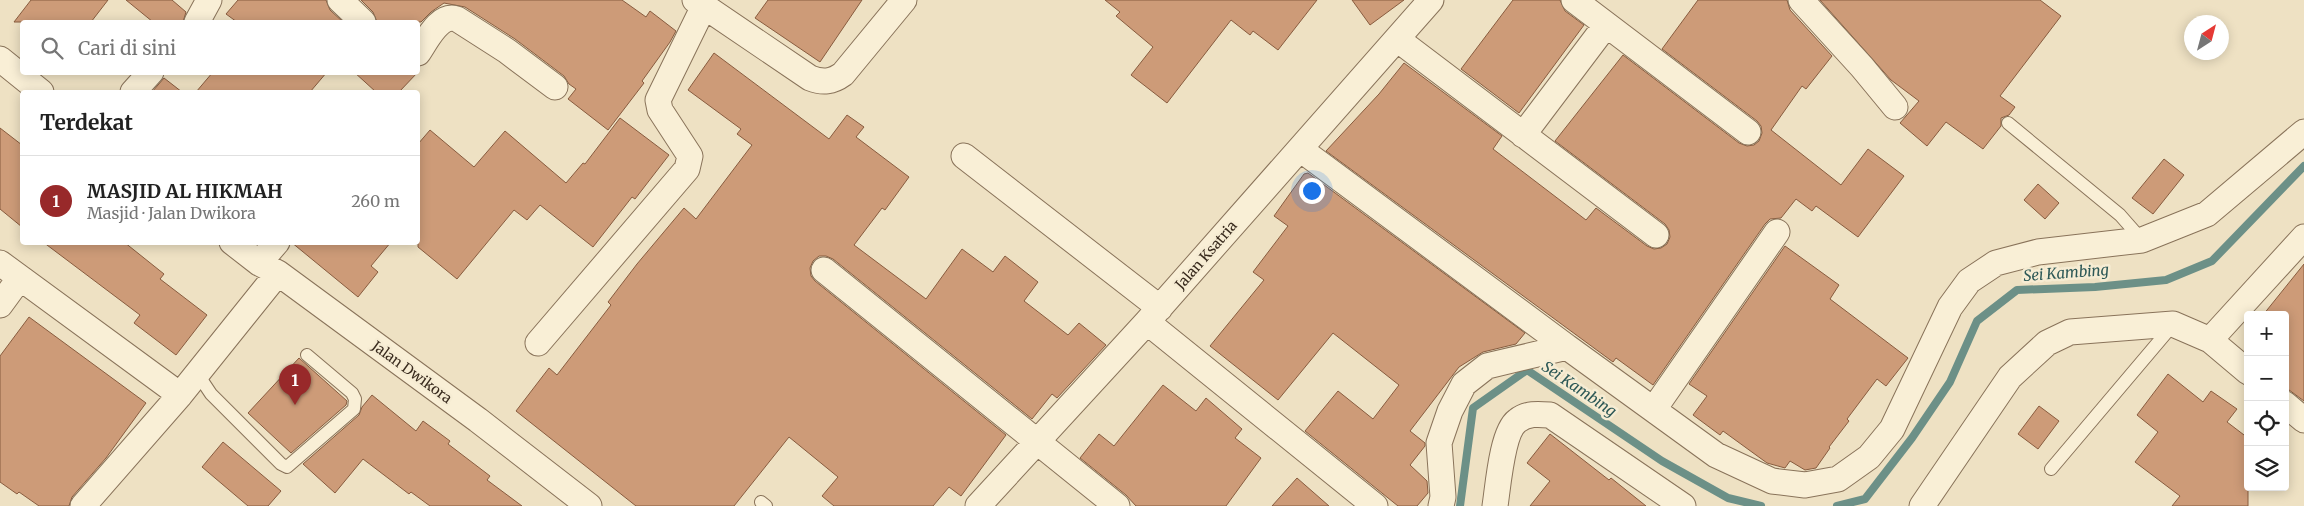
<!DOCTYPE html>
<html lang="id">
<meta charset="utf-8">
<style>
body{margin:0;font-family:Merriweather,serif;background:#f2f2f2;color:#222}
.controls{position:absolute;right:15px;bottom:15px;display:grid;overflow:hidden;border-radius:5px;box-shadow:0 2px 12px #0003}
.controls button{width:45px;height:45px;display:grid;place-items:center;padding:0;border:0;border-bottom:1px solid #e0e0e0;background:#fff;color:#222;font:25px sans-serif}
.compass{position:absolute;left:2184px;top:15px;width:45px;height:45px;border-radius:50%;background:#fff;box-shadow:0 2px 12px #0003;rotate:36deg}
.you{position:absolute;left:1311px;top:190px;width:18px;height:18px;margin:-12px;border:4px solid #fff;border-radius:50%;background:#1a73e8;box-shadow:0 0 0 8px #1a73e833}
.badge{display:grid;place-items:center;width:32px;height:32px;border-radius:50%;background:#98292a;color:#fff;font-size:16px;font-weight:700}
.pin{position:absolute;translate:-50% -41px;filter:drop-shadow(0 1px 2px #0008)}
.pin::after{content:'';position:absolute;top:26px;width:18px;height:15px;background:inherit;clip-path:polygon(0 0,100% 0,50% 100%)}
.list{margin:0;padding:0;list-style:none}
h2{display:flex;justify-content:space-between;align-items:center;height:65px;margin:0;padding:0 20px;font-size:21px}
h2 small{font-size:16px;font-weight:400;color:#767676}
.list li{display:grid;grid-template-columns:32px 1fr auto;gap:15px;align-items:center;box-sizing:border-box;height:90px;padding:0 20px;border-top:1px solid #e0e0e0}
.list b{display:block;font-size:19px;white-space:nowrap}
.list p{margin:0;font-size:16px;white-space:nowrap;color:#767676}
.list em{font-size:16px;font-style:normal;color:#767676}
.icon{flex:none;width:28px;height:28px;fill:none;stroke:currentColor;stroke-width:2;stroke-linecap:round;stroke-linejoin:round}
.map{position:relative;flex:none;width:2304px;height:506px;overflow:hidden}
.search{position:absolute;background:#fff;box-shadow:0 2px 12px #0003;left:20px;top:20px;width:400px;height:55px;display:flex;align-items:center;gap:12px;box-sizing:border-box;padding:0 18px;border-radius:5px;color:#767676;font-size:19px}
.panel{position:absolute;background:#fff;box-shadow:0 2px 12px #0003;left:20px;top:90px;width:400px;height:155px;border-radius:5px}
.map>svg:first-child{display:block}
.lines{fill:none;stroke-linecap:round;stroke-linejoin:round}
.stream{stroke:#6c9087;stroke-width:8}
.building{fill:#cd9b78;stroke:#885c3f}
.lane-casing{stroke:#89735a;stroke-width:14}
.street-casing{stroke:#89735a;stroke-width:27}
.lane{stroke:#f9efd6;stroke-width:12}
.street{stroke:#f9efd6;stroke-width:25}
.labels{text-anchor:middle;stroke-width:5;stroke-linejoin:round;paint-order:stroke}
.street-label{font-size:14px;fill:#392b1e;stroke:#f6ecd3}
.water-label{font-size:15px;font-style:italic;fill:#2d5856;stroke:#f6ecd3}
</style>
<div class="map">
<svg width="2304" height="506" viewBox="0 0 2304 506">
<rect width="100%" height="100%" fill="#eee1c3"/>
<g class="lines">
<path class="stream" d="M 1460,506 L 1473,408 L 1527,370 L 1662,461 L 1728,498 L 1761,506
M 1837,506 L 1865,499 L 1912,438 L 1950,382 L 1977,321 L 2017,290 L 2095,287 L 2166,280 L 2212,261 L 2304,166"/>
</g>
<path class="building" d="M 31,0 L 108,0 L 91,22 L 14,22 Z
M 126,0 L 172,0 L 186,12 L 183,22 L 153,22 Z
M 238,0 L 326,0 L 330,10 L 343,22 L 237,22 L 226,14 Z
M 361,0 L 622,0 L 646,17 L 650,11 L 676,31 L 670,42 L 642,81 L 644,83 L 608,130 L 568,99 L 576,89 L 569,84 L 564,76 L 515,39 L 465,7 L 444,3 L 431,12 L 421,22 L 377,22 L 373,12 Z
M 768,0 L 862,0 L 820,62 L 755,18 Z
M 1105,0 L 1317,0 L 1278,50 L 1253,31 L 1250,35 L 1231,20 L 1167,103 L 1131,75 L 1153,47 L 1116,16 L 1120,12 Z
M 1352,0 L 1404,0 L 1370,25 Z
M 1513,0 L 1560,0 L 1565,11 L 1584,25 L 1519,113 L 1461,69 Z
M 1698,0 L 1787,0 L 1790,10 L 1832,56 L 1806,89 L 1802,86 L 1771,130 L 1841,185 L 1868,149 L 1904,176 L 1858,237 L 1816,206 L 1812,211 L 1796,199 L 1781,218 L 1770,219 L 1765,224 L 1653,385 L 1616,358 L 1613,362 L 1326,151 L 1379,94 L 1404,63 L 1502,136 L 1493,149 L 1586,220 L 1596,208 L 1647,246 L 1654,249 L 1661,248 L 1667,244 L 1670,237 L 1669,230 L 1665,224 L 1555,141 L 1623,55 L 1739,143 L 1747,146 L 1754,145 L 1759,141 L 1762,133 L 1761,126 L 1757,121 L 1662,49 Z
M 1820,0 L 2040,0 L 2061,16 L 2000,96 L 2015,107 L 2009,115 L 2001,118 L 2001,126 L 1983,149 L 1946,122 L 1927,146 L 1900,123 L 1919,101 L 1891,80 Z
M 714,53 L 829,139 L 847,115 L 864,127 L 856,137 L 909,177 L 885,210 L 882,208 L 854,245 L 926,299 L 962,249 L 993,272 L 1005,256 L 1038,282 L 1024,301 L 1068,335 L 1079,323 L 1106,345 L 1057,398 L 1052,394 L 1032,419 L 833,259 L 826,256 L 819,256 L 813,261 L 810,268 L 811,276 L 815,281 L 1006,435 L 961,496 L 949,487 L 933,506 L 834,506 L 822,496 L 838,477 L 789,437 L 734,506 L 636,506 L 516,411 L 549,368 L 557,375 L 611,305 L 608,302 L 637,264 L 684,208 L 696,219 L 752,145 L 737,134 L 741,129 L 688,90 Z
M 213,72 L 327,72 L 310,92 L 196,92 Z
M 354,72 L 418,72 L 399,92 L 376,92 Z
M 164,78 L 182,92 L 152,92 Z
M 620,118 L 669,155 L 635,199 L 632,197 L 593,247 L 540,205 L 527,220 L 514,210 L 457,279 L 418,247 L 418,144 L 430,130 L 474,167 L 505,131 L 566,183 L 583,163 L 585,164 Z
M 0,128 L 22,145 L 22,227 L 0,209 Z
M 2164,159 L 2184,175 L 2153,214 L 2132,198 Z
M 1308,173 L 1525,333 L 1516,344 L 1483,352 L 1459,367 L 1410,431 L 1425,443 L 1425,446 L 1410,465 L 1427,481 L 1428,493 L 1417,506 L 1398,506 L 1305,431 L 1338,391 L 1373,419 L 1399,385 L 1333,333 L 1278,400 L 1210,346 L 1264,280 L 1253,272 L 1288,226 L 1274,216 L 1304,174 Z
M 2038,184 L 2059,203 L 2045,219 L 2024,200 Z
M 43,242 L 124,242 L 164,274 L 160,279 L 207,315 L 176,355 L 134,323 L 140,315 Z
M 291,242 L 391,242 L 371,266 L 378,272 L 358,297 Z
M 1785,246 L 1839,285 L 1830,299 L 1908,358 L 1886,386 L 1877,379 L 1847,419 L 1849,421 L 1829,447 L 1830,448 L 1816,468 L 1805,470 L 1790,461 L 1785,468 L 1767,463 L 1723,431 L 1720,435 L 1693,415 L 1707,396 L 1689,384 Z
M 2304,264 L 2304,401 L 2285,387 L 2285,315 L 2263,315 Z
M 29,317 L 146,403 L 106,458 L 72,497 L 69,506 L 39,506 L 19,492 L 17,494 L 0,482 L 0,356 Z
M 299,358 L 347,401 L 346,405 L 291,453 L 248,413 Z
M 2168,374 L 2203,402 L 2211,391 L 2237,409 L 2227,422 L 2248,438 L 2248,506 L 2172,506 L 2180,496 L 2135,462 L 2158,432 L 2137,415 Z
M 1163,385 L 1196,411 L 1206,398 L 1242,429 L 1235,438 L 1261,458 L 1226,506 L 1136,506 L 1126,495 L 1080,458 L 1099,434 L 1114,446 Z
M 372,395 L 416,431 L 423,421 L 450,441 L 448,444 L 490,476 L 487,480 L 522,506 L 430,506 L 411,492 L 409,494 L 363,459 L 335,493 L 303,464 L 359,415 L 362,407 Z
M 2039,406 L 2059,421 L 2038,449 L 2018,434 Z
M 1550,434 L 1609,480 L 1611,478 L 1646,506 L 1530,506 L 1550,481 L 1527,463 Z
M 223,442 L 281,491 L 268,506 L 248,506 L 202,467 Z
M 1297,478 L 1329,506 L 1272,506 Z"/>
<g class="lines">
<defs>
<path id="lane" d="M 2008,123 L 2120,215 L 2142,240
M 197,373 L 211,394 L 281,464 L 287,467 L 354,409 L 355,399 L 352,393 L 307,355
M 2051,469 L 2172,326
M 761,502 L 766,506"/>
<path id="street" d="M 340,0 L 363,22
M 695,0 L 810,78 C 823,83 832,82 843,74 L 904,0
M 1574,0 L 1748,132
M 1801,0 L 1862,67 L 1895,107
M 197,22 L 209,0
M 1397,39 L 1656,235
M 418,53 C 427,40 439,13 457,19 L 507,51 L 555,87
M 0,59 L 41,92
M 133,92 L 151,72
M 1523,135 L 1606,25
M 1300,149 L 1567,347
M 964,156 L 1160,308
M 232,242 L 259,263 L 278,273 L 478,420 L 589,506
M 0,263 L 180,395
M 259,263 L 277,242
M 824,270 L 1117,506
M 0,305 L 19,279
M 1147,322 L 1375,506
M 2210,340 L 2304,237
M 538,343 L 687,169 L 690,156 L 660,110 L 658,100 L 704,6
M 2285,404 L 2304,420
M 1654,409 L 1777,232
M 83,506 L 180,395 L 278,273
M 978,506 L 1147,322 L 1431,0
M 1441,506 L 1443,497 L 1439,443 L 1450,411 L 1464,384 L 1487,366 L 1567,347 L 1716,455 L 1772,481 L 1805,485 L 1838,479 L 1869,457 L 1892,429 L 1950,307 L 1969,281 L 1996,263 L 2038,252 L 2142,240 L 2207,214 L 2304,132
M 1495,506 C 1498,487 1502,432 1517,421 C 1527,413 1538,414 1550,415 L 1683,506
M 1922,506 L 2010,377 L 2047,343 L 2070,332 L 2173,324 L 2210,340 L 2248,372"/>
</defs>
<use href="#lane" class="lane-casing"/>
<use href="#street" class="street-casing"/>
<use href="#lane" class="lane"/>
<use href="#street" class="street"/>
</g>
<g class="labels">
<g class="street-label">
<text transform="translate(1206 255) rotate(-49)" y="5">Jalan Ksatria</text>
<text transform="translate(412 372) rotate(36)" y="5">Jalan Dwikora</text>
</g>
<g class="water-label">
<text transform="translate(2066 273) rotate(-4)" y="5">Sei Kambing</text>
<text transform="translate(1579 389) rotate(34)" y="5">Sei Kambing</text>
</g>
</g>
</svg>
<div class="controls">
<button>+</button>
<button>−</button>
<button><svg class="icon" aria-label="locate" viewBox="0 0 24 24"><circle cx="12" cy="12" r="6"/><path d="M12 2v4M12 18v4M2 12h4M18 12h4"/></svg></button>
<button><svg class="icon" aria-label="layers" viewBox="0 0 24 24"><path d="M12 4l9 5-9 5-9-5zM3 14l9 5 9-5"/></svg></button>
</div>
<svg class="compass" viewBox="-18 -18 36 36"><path d="M0-13l5 13h-10z" fill="#e53935"/><path d="M0 13l5-13h-10z" fill="#767676"/></svg>
<div class="you"></div>
<div class="pin badge" style="left:295px;top:405px">1</div>
<div class="search"><svg class="icon" aria-label="search" viewBox="0 0 24 24"><circle cx="10" cy="10" r="6"/><path d="M15 15l6 6"/></svg>Cari di sini</div>
<section class="panel">
<h2>Terdekat<small></small></h2>
<ul class="list">
<li><span class="badge">1</span><div><b>MASJID AL HIKMAH</b><p>Masjid · Jalan Dwikora</p></div><em>260 m</em></li>
</ul>
</section>
</div>
